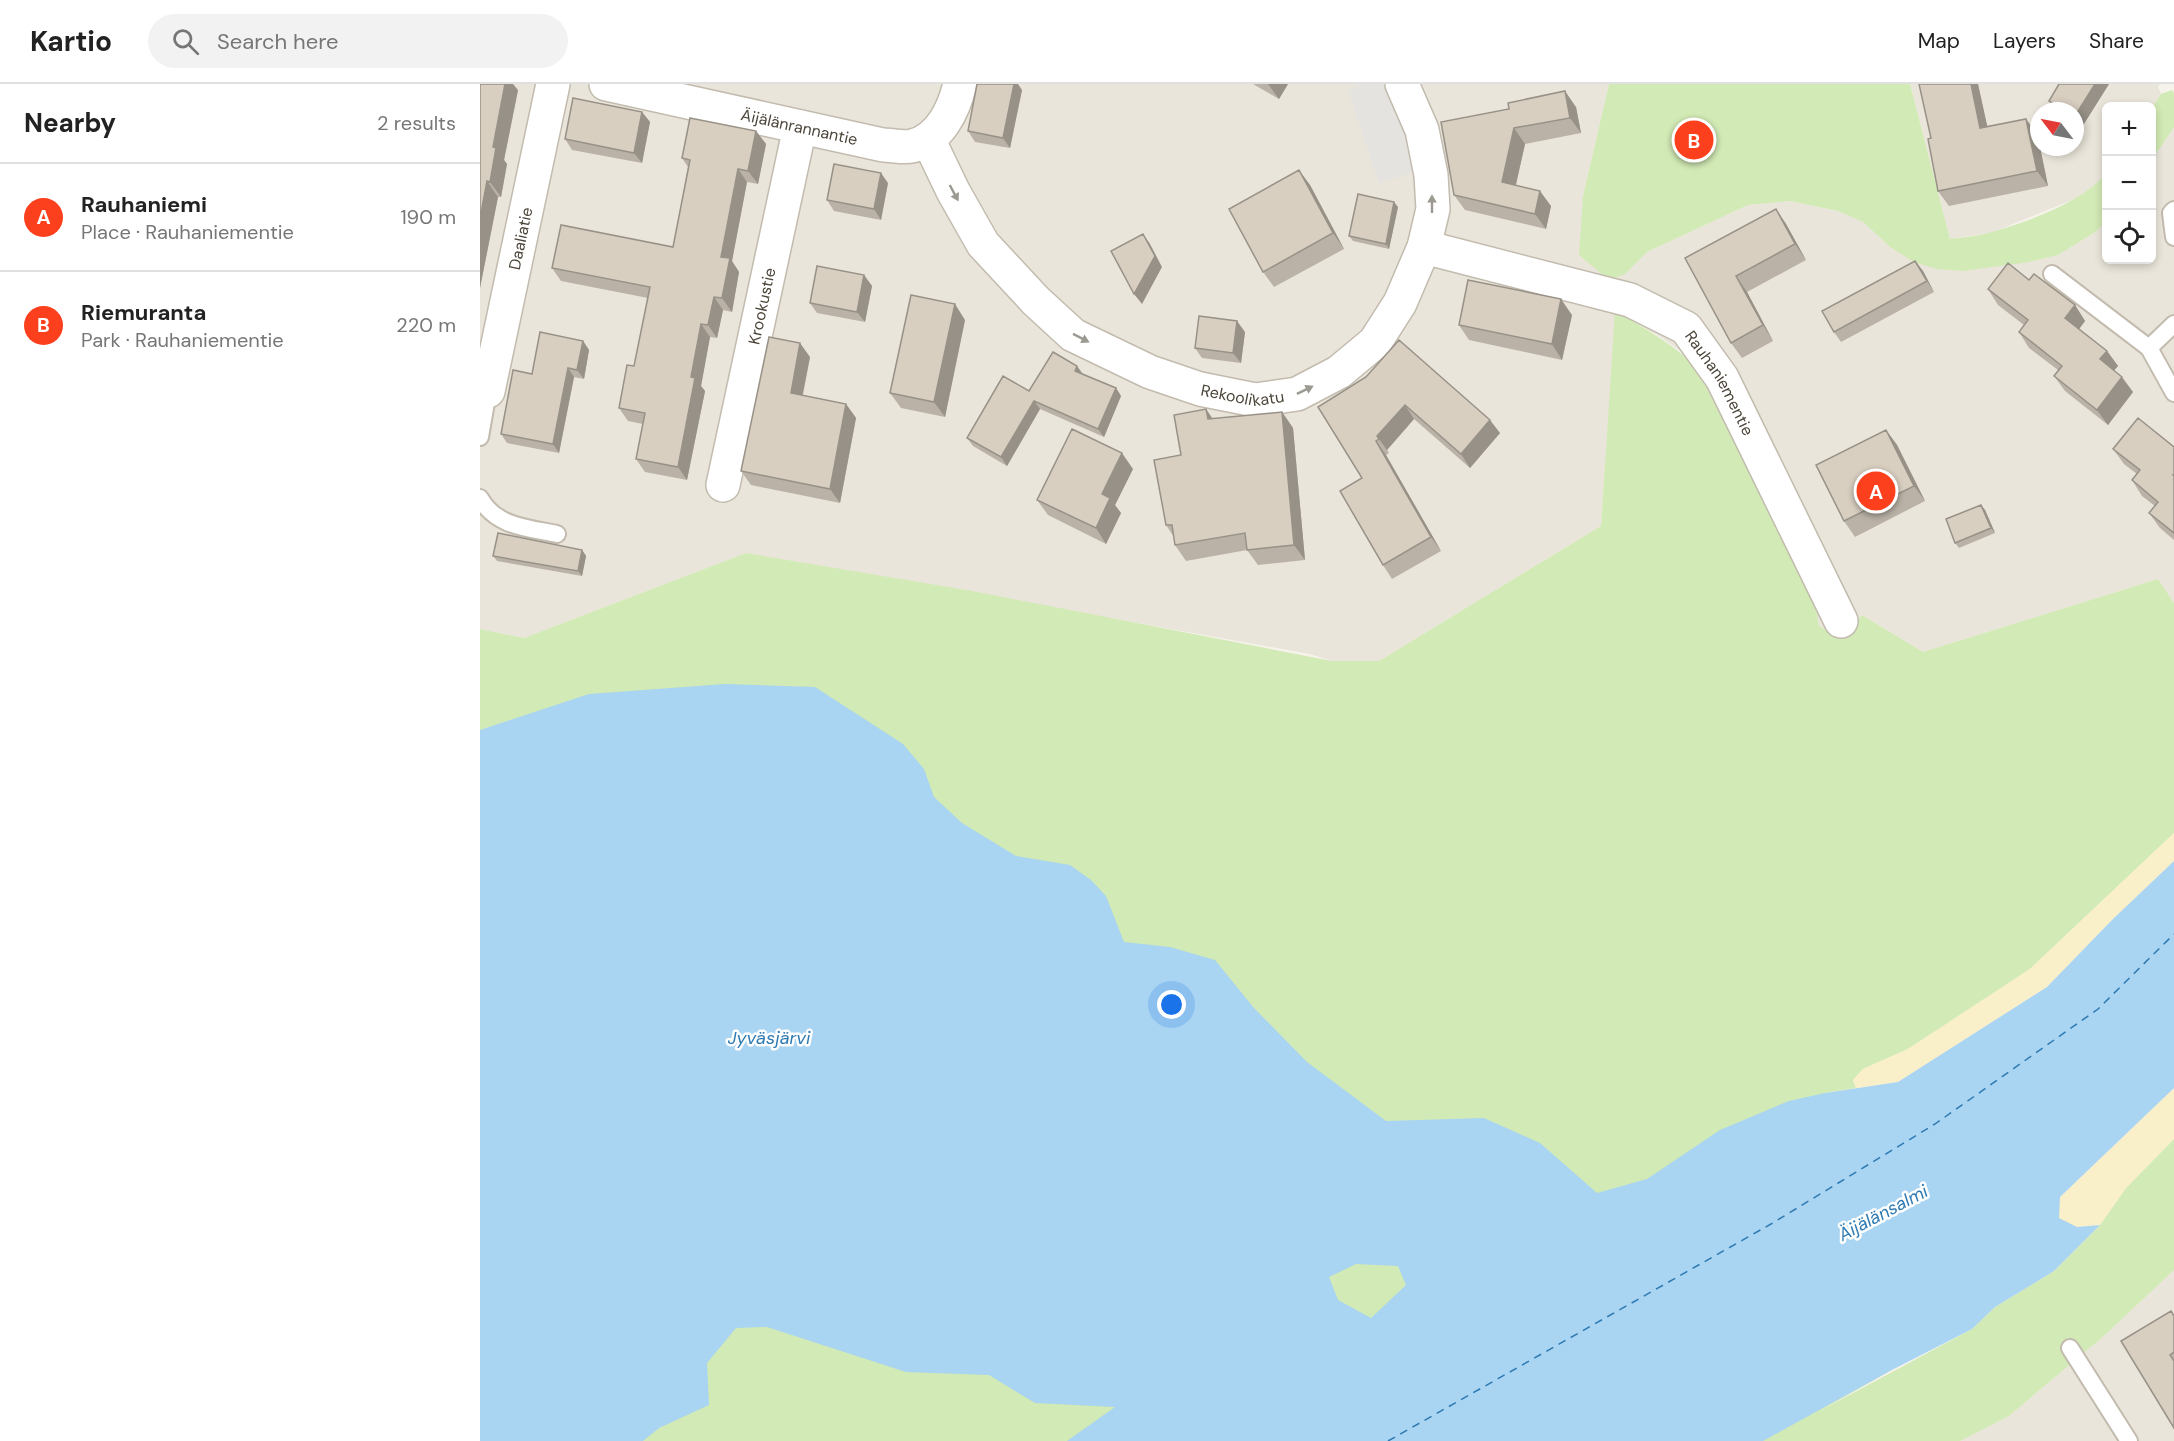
<!DOCTYPE html>
<meta charset="utf-8">
<style>
body{margin:0;font-family:"DM Sans",sans-serif;background:#f2f2f2;color:#222}
.controls{position:absolute;right:18px;top:18px;display:grid;overflow:hidden;border-radius:9px;box-shadow:0 3px 9px #0003}
.controls button{width:54px;height:54px;display:grid;place-items:center;padding:0;border:0;border-bottom:2px solid #e0e0e0;background:#fff;color:#222;font:30px sans-serif}
.compass{position:absolute;left:1550px;top:18px;width:54px;height:54px;border-radius:50%;background:#fff;box-shadow:0 3px 9px #0003;rotate:302deg}
.you{position:absolute;left:692px;top:921px;width:21px;height:21px;margin:-15px;border:4px solid #fff;border-radius:50%;background:#1a73e8;box-shadow:0 0 0 9px #1a73e833}
.badge{display:grid;place-items:center;width:39px;height:39px;border-radius:50%;background:#fc3f1d;color:#fff;font-size:20px;font-weight:700}
.pin{position:absolute;translate:-50% -50%;border:3px solid #fff;box-shadow:0 2px 6px #0006}
.list{margin:0;padding:0;list-style:none}
h2{display:flex;justify-content:space-between;align-items:center;height:78px;margin:0;padding:0 24px;font-size:26px}
h2 small{font-size:20px;font-weight:400;color:#767676}
.list li{display:grid;grid-template-columns:39px 1fr auto;gap:18px;align-items:center;box-sizing:border-box;height:108px;padding:0 24px;border-top:2px solid #e0e0e0}
.list b{display:block;font-size:22px;white-space:nowrap}
.list p{margin:0;font-size:20px;white-space:nowrap;color:#767676}
.list em{font-size:20px;font-style:normal;color:#767676}
.icon{flex:none;width:33px;height:33px;fill:none;stroke:currentColor;stroke-width:2;stroke-linecap:round;stroke-linejoin:round}
.map{position:relative;flex:none;width:1694px;height:1357px;overflow:hidden}
header{display:flex;align-items:center;gap:36px;box-sizing:border-box;height:84px;padding:0 30px;background:#fff;border-bottom:2px solid #e0e0e0}
header strong{font-size:28px}
nav{display:flex;gap:33px;margin-inline-start:auto;font-size:21px}
.search{width:420px;height:54px;background:#f2f2f2;display:flex;align-items:center;gap:15px;box-sizing:border-box;padding:0 21px;border-radius:33px;color:#767676;font-size:22px}
main{display:flex}
aside{flex:1;background:#fff}
.map>svg:first-child{display:block}
.residential{fill:#eae5da;fill-rule:evenodd}
.green{fill:#d2eab5}
.sand{fill:#f9efc9}
.parking{fill:#e5e3e0}
.water{fill:#a9d4f2;fill-rule:evenodd}
.lines{fill:none;stroke-linecap:round;stroke-linejoin:round}
.ferry{stroke:#2e7ab2;stroke-width:1.5;stroke-dasharray:8 6;stroke-linecap:butt}
.service-casing{stroke:#c2bbae;stroke-width:20}
.minor-casing{stroke:#c2bbae;stroke-width:36}
.service{stroke:#fff;stroke-width:16}
.minor{stroke:#fff;stroke-width:33}
.wall{fill:#bab2a6}
.shaded-wall{fill:#979187}
.building{fill:#d8cfc1;stroke:#979187;stroke-width:1.5}
.oneway{fill:#9c9892}
.labels{text-anchor:middle;stroke-width:5;stroke-linejoin:round;paint-order:stroke}
.street-label{font-size:16px;fill:#4b4439;stroke:#fff}
.water-label{font-size:18px;font-style:italic;fill:#2e7ab2;stroke:#fff}
</style>
<header>
<strong>Kartio</strong>
<div class="search"><svg class="icon" aria-label="search" viewBox="0 0 24 24"><circle cx="10" cy="10" r="6"/><path d="M15 15l6 6"/></svg>Search here</div>
<nav><a>Map</a><a>Layers</a><a>Share</a></nav>
</header>
<main>
<aside>
<h2>Nearby<small>2 results</small></h2>
<ul class="list">
<li><span class="badge">A</span><div><b>Rauhaniemi</b><p>Place · Rauhaniementie</p></div><em>190 m</em></li>
<li><span class="badge">B</span><div><b>Riemuranta</b><p>Park · Rauhaniementie</p></div><em>220 m</em></li>
</ul>
</aside>
<div class="map">
<svg width="1694" height="1357" viewBox="0 0 1694 1357">
<rect width="100%" height="100%" fill="#f6f3ec"/>
<path class="residential" d="M 0,0 L 1129,0 L 1103,112 L 1145,190 L 1167,168 L 1268,121 L 1310,117 L 1358,127 L 1383,138 L 1410,163 L 1549,178 L 1578,171 L 1617,147 L 1626,137 L 1626,176 L 1672,176 L 1672,76 L 1694,43 L 1694,519 L 1678,495 L 1443,568 L 1382,531 L 1360,554 L 1339,542 L 1335,518 L 1200,267 L 1180,253 L 1136,227 L 1121,442 L 899,577 L 852,577 L 830,570 L 266,469 L 44,554 L 0,545 Z
M 1430,0 L 1680,0 L 1678,3 L 1681,10 L 1672,24 L 1626,22 L 1626,89 L 1620,97 L 1597,114 L 1511,149 L 1470,155 ZM 1559,27 L 1595,27 L 1595,63 L 1559,63 Z
M 1694,1186 L 1694,1357 L 1480,1357 L 1529,1332 L 1625,1251 Z"/>
<path class="green" d="M 1129,0 L 1430,0 L 1470,155 C 1484,153 1499,152 1512,148 C 1545,139 1605,117 1626,89 L 1626,137 L 1617,147 L 1578,171 L 1549,178 L 1483,187 L 1457,185 L 1434,178 L 1410,163 L 1383,138 L 1358,127 L 1310,117 L 1268,121 L 1167,168 L 1145,190 L 1129,196 L 1099,171 L 1103,112 Z
M 1692,6 L 1694,9 L 1694,43 L 1672,76 L 1672,24 L 1681,10 Z
M 1135,227 C 1164,244 1192,259 1216,283 L 1335,518 L 1339,542 L 1360,554 L 1382,531 L 1443,568 L 1678,495 L 1694,519 L 1694,749 L 1550,885 L 1428,965 L 1383,985 L 1373,996 L 1376,1004 L 1345,1009 L 762,1357 L 0,1357 L 0,545 L 44,554 L 266,469 L 492,507 L 852,577 L 899,577 L 1121,442 Z
M 1694,1055 L 1694,1186 L 1625,1251 L 1529,1332 L 1480,1357 L 1130,1357 L 1410,1287 L 1336,1329 L 1492,1245 L 1515,1223 L 1574,1187 L 1620,1141 L 1646,1104 Z"/>
<path class="sand" d="M 1694,749 L 1694,777 L 1633,835 L 1567,903 L 1418,998 L 1376,1004 L 1373,996 L 1383,985 L 1428,965 L 1550,885 Z
M 1694,1004 L 1694,1055 L 1646,1104 L 1620,1141 L 1597,1143 L 1578,1134 L 1580,1113 Z"/>
<path class="parking" d="M 880,0 L 906,0 L 927,39 L 932,88 L 899,100 L 868,6 Z"/>
<path class="water" d="M 245,600 L 335,603 L 423,660 L 444,685 L 454,713 L 482,739 L 536,772 L 590,781 L 611,796 L 626,812 L 644,858 L 690,863 L 735,876 L 774,924 L 827,978 L 906,1037 L 1004,1034 L 1060,1059 L 1117,1109 L 1167,1095 L 1240,1046 L 1309,1017 L 1345,1009 L 1418,998 L 1567,903 L 1633,835 L 1694,777 L 1694,1004 L 1580,1113 L 1579,1134 L 1597,1143 L 1620,1141 L 1574,1187 L 1515,1223 L 1492,1245 L 1410,1287 L 1283,1357 L 587,1357 L 635,1323 L 555,1319 L 509,1291 L 426,1288 L 287,1243 L 256,1244 L 227,1279 L 229,1321 L 179,1344 L 163,1357 L 0,1357 L 0,646 L 109,610 ZM 876,1180 L 918,1182 L 926,1201 L 891,1234 L 858,1216 L 849,1193 Z"/>
<g class="lines">
<path class="ferry" d="M 908,1357 L 1291,1140 L 1455,1040 L 1618,925 L 1694,850"/>
<defs>
<path id="service" d="M 1694,126 L 1691,129 L 1694,153
M 1572,190 L 1669,264 L 1694,309
M 1669,264 L 1694,240
M 0,353 L 8,307
M 0,414 C 16,443 48,444 77,450
M 1590,1264 L 1649,1357"/>
<g id="minor">
<path id="s1" d="M 126,0 L 403,61 C 412,61 423,64 432,62 C 460,56 474,25 480,0"/>
<path id="s2" d="M 449,57 L 473,107 L 503,160 L 556,217 L 593,251 L 670,288 L 720,305 L 775,316 L 817,310 L 859,288 L 895,258 L 920,219 L 944,163 L 953,125 L 951,91 L 942,46 L 922,0"/>
<path id="s3" d="M 944,163 L 1150,216 L 1206,244 L 1242,294 L 1361,537"/>
<path id="s4" d="M 8,307 L 73,0"/>
<path id="s5" d="M 243,401 L 320,43"/>
</g>
</defs>
<use href="#service" class="service-casing"/>
<use href="#minor" class="minor-casing"/>
<use href="#service" class="service"/>
<use href="#minor" class="minor"/>
</g>
<path class="wall" d="M 0,0 L 38,6 L 24,76 L 27,80 L 21,113 L 18,113 L 0,204 Z
M 773,0 L 808,0 L 799,15 Z
M 1439,0 L 1498,0 L 1507,43 L 1546,35 L 1557,50 L 1559,63 L 1560,63 L 1568,102 L 1469,122 L 1458,107 L 1451,54 Z
M 1579,0 L 1629,0 L 1602,43 L 1595,39 L 1595,27 L 1576,27 L 1569,17 Z
M 542,6 L 530,64 L 495,58 L 488,47 Z
M 1096,23 L 1101,49 L 1045,60 L 1036,101 L 1071,122 L 1066,145 L 985,126 L 974,111 L 961,38 Z
M 162,28 L 170,38 L 162,79 L 92,66 L 85,55 Z
M 276,47 L 286,60 L 278,100 L 267,98 L 252,177 L 259,188 L 252,228 L 243,226 L 237,254 L 230,253 L 221,302 L 225,307 L 207,396 L 165,388 L 156,375 L 163,340 L 148,337 L 139,324 L 154,282 L 168,214 L 81,197 L 72,184 L 193,163 L 208,83 L 202,74 Z
M 408,99 L 401,136 L 354,127 L 347,116 Z
M 830,101 L 864,165 L 794,203 L 783,188 Z
M 918,123 L 909,165 L 873,157 L 869,152 Z
M 1296,125 L 1306,140 L 1326,176 L 1267,208 L 1293,257 L 1262,274 L 1251,259 L 1205,174 Z
M 1435,177 L 1443,187 L 1454,208 L 1361,258 L 1354,248 Z
M 384,191 L 392,202 L 385,238 L 337,229 L 330,219 Z
M 1549,196 L 1595,221 L 1605,237 L 1599,245 L 1627,267 L 1638,282 L 1634,286 L 1653,308 L 1628,341 L 1585,307 L 1574,292 L 1578,286 L 1549,264 L 1539,248 L 1544,241 L 1518,221 L 1508,205 Z
M 1092,231 L 1082,276 L 989,256 L 979,241 Z
M 485,236 L 465,333 L 421,324 L 410,309 Z
M 765,248 L 761,279 L 722,274 L 715,264 Z
M 103,257 L 109,266 L 104,295 L 94,293 L 79,369 L 27,359 L 21,350 L 52,290 Z
M 330,273 L 323,311 L 366,320 L 376,334 L 360,419 L 271,401 L 261,387 Z
M 597,282 L 603,290 L 636,304 L 641,312 L 624,353 L 560,325 L 527,382 L 493,362 L 487,354 L 549,307 Z
M 886,293 L 1020,349 L 990,384 L 934,335 L 907,366 L 909,369 L 906,371 L 961,467 L 912,495 L 903,481 L 882,394 Z
M 802,328 L 813,344 L 825,476 L 778,481 L 767,466 L 706,477 L 695,461 L 694,453 L 686,441 L 701,371 L 733,335 Z
M 1406,346 L 1417,361 L 1445,417 L 1375,453 L 1364,437 Z
M 1694,363 L 1694,456 L 1680,444 L 1669,429 L 1675,422 L 1662,412 L 1652,396 L 1657,390 L 1644,380 L 1633,365 Z
M 653,385 L 635,421 L 641,429 L 626,460 L 568,431 L 557,416 Z
M 1501,421 L 1505,426 L 1515,449 L 1479,464 L 1475,459 Z
M 102,466 L 106,472 L 102,492 L 17,477 L 13,472 Z
M 1694,1232 L 1694,1344 L 1641,1257 Z"/>
<path class="shaded-wall" d="M 25,0 L 33,0 L 38,6 L 24,76 L 27,80 L 21,113 L 10,98 L 13,63 Z
M 534,0 L 538,0 L 542,6 L 530,64 L 523,54 Z
M 788,0 L 808,0 L 799,15 Z
M 1491,0 L 1498,0 L 1511,59 L 1500,44 Z
M 1615,0 L 1629,0 L 1602,43 L 1595,33 L 1595,32 Z
M 1085,7 L 1096,23 L 1101,49 L 1090,34 Z
M 162,28 L 170,38 L 162,79 L 154,69 Z
M 1546,35 L 1557,50 L 1559,63 L 1560,63 L 1568,102 L 1557,87 Z
M 1034,44 L 1045,60 L 1033,113 L 1022,98 Z
M 276,47 L 286,60 L 278,100 L 268,87 Z
M 258,85 L 267,98 L 252,177 L 259,188 L 252,228 L 242,214 L 241,173 Z
M 819,86 L 830,101 L 864,165 L 853,149 Z
M 401,89 L 408,99 L 401,136 L 394,125 Z
M 7,97 L 18,113 L 0,204 L 0,134 Z
M 1060,107 L 1071,122 L 1066,145 L 1055,130 Z
M 914,118 L 918,123 L 909,165 L 906,160 Z
M 1296,125 L 1306,140 L 1326,176 L 1315,160 Z
M 663,150 L 670,160 L 682,183 L 662,220 L 654,210 Z
M 1435,177 L 1443,187 L 1454,208 L 1447,197 Z
M 384,191 L 392,202 L 385,238 L 377,228 Z
M 1256,192 L 1267,208 L 1293,257 L 1283,241 Z
M 234,213 L 243,226 L 237,254 L 228,241 Z
M 1081,215 L 1092,231 L 1082,276 L 1072,260 Z
M 475,220 L 485,236 L 465,333 L 454,318 Z
M 1595,221 L 1605,237 L 1596,249 L 1585,234 Z
M 757,237 L 765,248 L 761,279 L 753,269 Z
M 221,240 L 230,253 L 221,302 L 225,307 L 207,396 L 198,383 L 211,293 Z
M 103,257 L 109,266 L 104,295 L 97,286 Z
M 320,259 L 330,273 L 320,323 L 311,309 Z
M 1627,267 L 1638,282 L 1630,291 L 1620,275 Z
M 597,282 L 603,291 L 595,287 Z
M 88,284 L 94,293 L 79,369 L 73,360 Z
M 1642,293 L 1653,308 L 1628,341 L 1617,326 Z
M 636,304 L 641,312 L 624,353 L 618,345 Z
M 554,317 L 560,325 L 527,382 L 521,373 Z
M 366,320 L 376,334 L 360,419 L 350,405 Z
M 925,321 L 934,335 L 907,366 L 909,369 L 897,352 Z
M 726,325 L 737,341 L 728,335 Z
M 802,328 L 813,344 L 825,476 L 814,461 Z
M 1010,336 L 1020,349 L 990,384 L 981,370 Z
M 1406,346 L 1417,361 L 1445,417 L 1434,402 Z
M 896,357 L 906,371 L 961,467 L 951,453 Z
M 642,369 L 653,385 L 635,421 L 641,429 L 626,460 L 616,444 L 622,410 Z
M 1501,421 L 1505,426 L 1515,449 L 1511,444 Z
M 102,466 L 106,472 L 102,492 L 98,487 Z"/>
<path class="building" d="M 0,0 L 25,0 L 13,63 L 16,64 L 10,98 L 7,97 L 0,134 Z
M 497,0 L 534,0 L 523,54 L 488,47 Z
M 1439,0 L 1491,0 L 1500,44 L 1546,35 L 1557,87 L 1458,107 L 1448,55 L 1451,54 Z
M 1579,0 L 1615,0 L 1595,32 L 1595,27 L 1585,27 L 1569,17 Z
M 1085,7 L 1090,34 L 1034,44 L 1022,98 L 1060,107 L 1055,130 L 974,111 L 961,38 L 1029,25 L 1028,19 Z
M 93,14 L 162,28 L 154,69 L 85,55 Z
M 210,34 L 276,47 L 268,87 L 258,85 L 241,173 L 250,174 L 242,214 L 234,213 L 228,241 L 221,240 L 211,293 L 215,294 L 198,383 L 156,375 L 165,329 L 139,324 L 147,281 L 154,282 L 170,203 L 72,184 L 81,141 L 193,163 L 210,76 L 202,74 Z
M 354,80 L 401,89 L 394,125 L 347,116 Z
M 819,86 L 853,149 L 783,188 L 749,125 Z
M 878,110 L 914,118 L 906,160 L 869,152 Z
M 1296,125 L 1315,160 L 1256,192 L 1283,241 L 1251,259 L 1205,174 Z
M 663,150 L 675,172 L 654,210 L 631,167 Z
M 1435,177 L 1447,197 L 1354,248 L 1342,227 Z
M 1528,179 L 1549,196 L 1554,190 L 1595,221 L 1585,234 L 1627,267 L 1620,275 L 1642,293 L 1617,326 L 1574,292 L 1582,282 L 1539,248 L 1548,236 L 1508,205 Z
M 337,182 L 384,191 L 377,228 L 330,219 Z
M 988,196 L 1081,215 L 1072,260 L 979,241 Z
M 431,211 L 475,220 L 454,318 L 410,309 Z
M 719,232 L 757,237 L 753,269 L 715,264 Z
M 60,248 L 103,257 L 97,286 L 88,284 L 73,360 L 21,350 L 33,286 L 52,290 Z
M 289,253 L 320,259 L 311,309 L 366,320 L 350,405 L 261,387 Z
M 919,256 L 1010,336 L 981,370 L 925,321 L 897,352 L 899,355 L 896,357 L 951,453 L 903,481 L 860,407 L 882,394 L 838,323 L 886,293 Z
M 573,268 L 597,282 L 595,287 L 636,304 L 618,345 L 554,317 L 521,373 L 487,354 L 523,292 L 549,307 Z
M 726,325 L 728,335 L 802,328 L 814,461 L 767,466 L 765,449 L 695,461 L 692,441 L 686,441 L 674,376 L 701,371 L 694,331 Z
M 1658,334 L 1694,363 L 1694,391 L 1693,391 L 1694,392 L 1694,449 L 1669,429 L 1678,418 L 1652,396 L 1660,386 L 1633,365 Z
M 592,345 L 642,369 L 622,410 L 630,414 L 616,444 L 557,416 Z
M 1406,346 L 1434,402 L 1364,437 L 1336,381 Z
M 1501,421 L 1511,444 L 1475,459 L 1466,435 Z
M 18,449 L 102,466 L 98,487 L 13,472 Z
M 1691,1227 L 1694,1232 L 1694,1268 L 1690,1271 L 1694,1277 L 1694,1344 L 1641,1257 Z"/>
<defs><path id="oneway-solid" d="M-6-.8H1V-3.2L6.5 0L1 3.2V.8H-6Z" transform="scale(1.5)"/></defs>
<g class="oneway">
<use href="#oneway-solid" transform="translate(474 109) rotate(62)"/>
<use href="#oneway-solid" transform="translate(952 120) rotate(-90)"/>
<use href="#oneway-solid" transform="translate(601 254) rotate(27)"/>
<use href="#oneway-solid" transform="translate(825 306) rotate(-26)"/>
</g>
<g class="labels">
<g class="street-label">
<text dy="6" stroke="none"><textPath href="#s1" startOffset="198">Äijälänrannantie</textPath></text>
<text dy="6" stroke="none"><textPath href="#s4" startOffset="156">Daaliatie</textPath></text>
<text dy="6" stroke="none"><textPath href="#s5" startOffset="183">Krookustie</textPath></text>
<text dy="6" stroke="none"><textPath href="#s3" startOffset="340">Rauhaniementie</textPath></text>
<text dy="6" stroke="none"><textPath href="#s2" startOffset="426">Rekoolikatu</textPath></text>
</g>
<g class="water-label">
<text x="289" y="960">Jyväsjärvi</text>
<text transform="translate(1403 1129) rotate(-28)" y="6">Äijälänsalmi</text>
</g>
</g>
</svg>
<div class="controls">
<button>+</button>
<button>−</button>
<button><svg class="icon" aria-label="locate" viewBox="0 0 24 24"><circle cx="12" cy="12" r="6"/><path d="M12 2v4M12 18v4M2 12h4M18 12h4"/></svg></button>
</div>
<svg class="compass" viewBox="-18 -18 36 36"><path d="M0-13l5 13h-10z" fill="#e53935"/><path d="M0 13l5-13h-10z" fill="#767676"/></svg>
<div class="you"></div>
<div class="pin badge" style="left:1396px;top:407px">A</div>
<div class="pin badge" style="left:1214px;top:56px">B</div>
</div>
</main>
